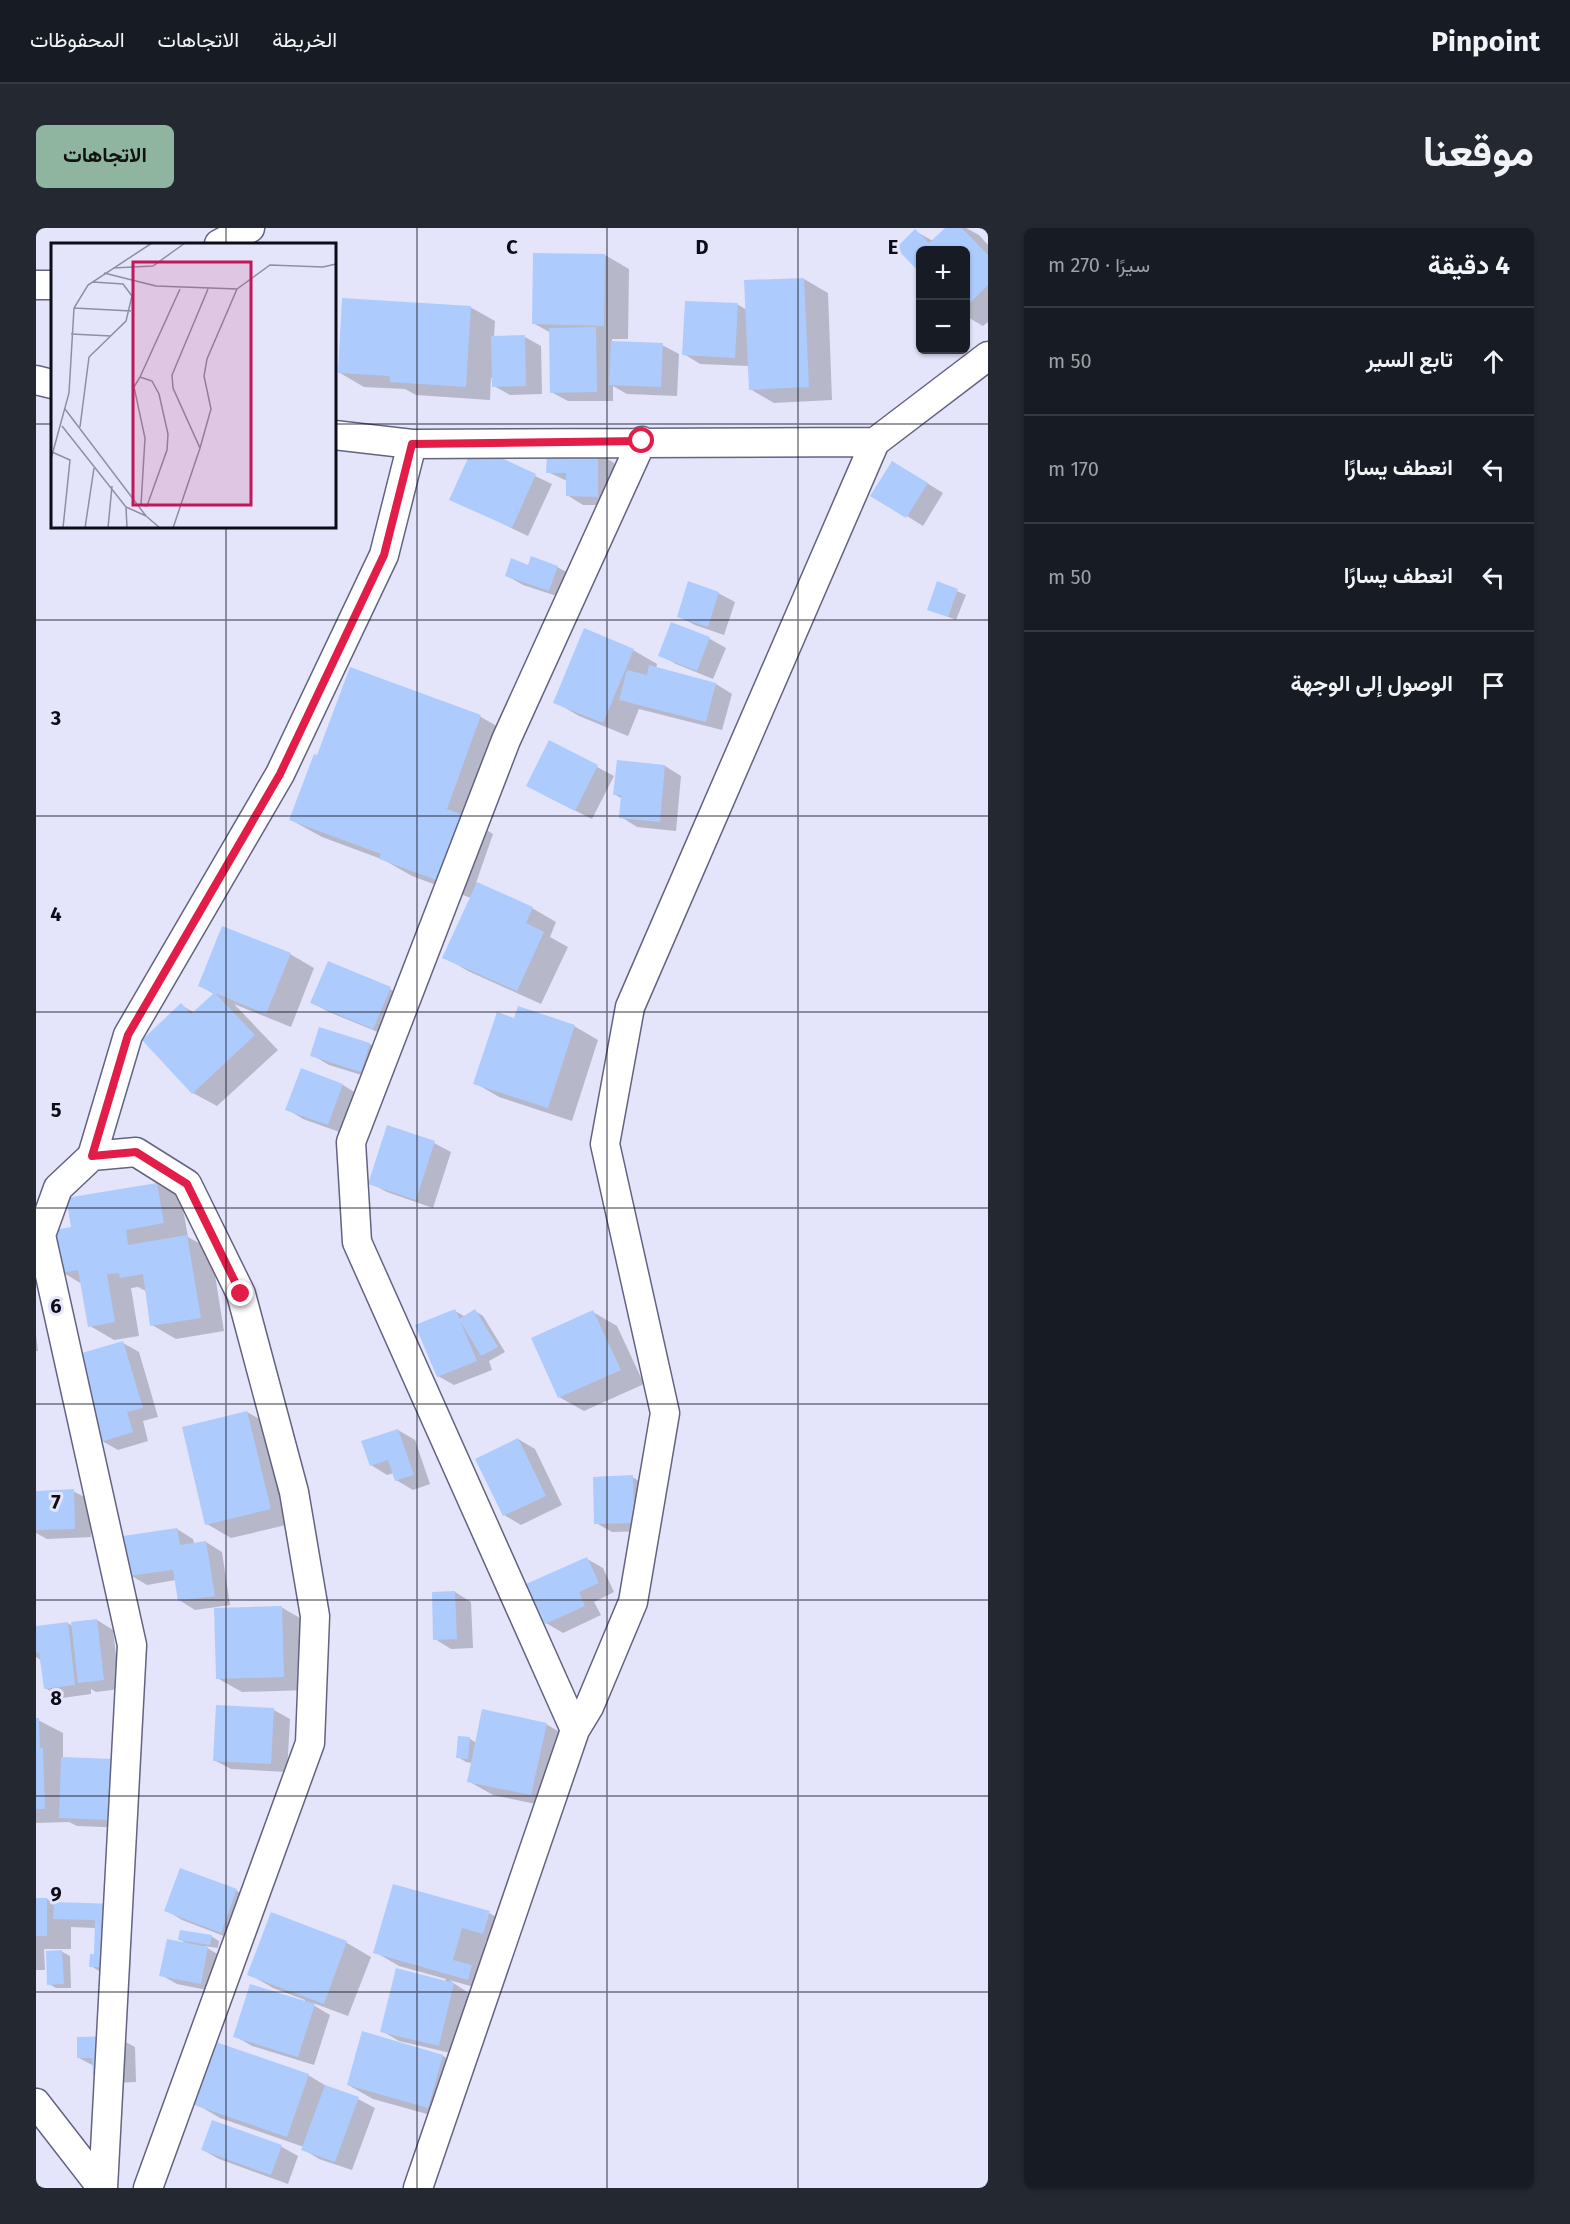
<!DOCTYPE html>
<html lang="ar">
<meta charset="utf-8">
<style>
body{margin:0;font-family:"Fira Sans",Vazirmatn,sans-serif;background:#242831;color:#f1f3f6;direction:rtl}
.controls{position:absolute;right:18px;top:18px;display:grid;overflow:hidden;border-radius:9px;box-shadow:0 2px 4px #0004}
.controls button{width:54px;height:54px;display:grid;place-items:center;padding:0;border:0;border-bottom:2px solid #363941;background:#171b24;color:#f1f3f6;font:30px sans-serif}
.stop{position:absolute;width:18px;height:18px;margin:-14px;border:4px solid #e11d48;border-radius:50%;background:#fff}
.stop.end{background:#e11d48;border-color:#fff;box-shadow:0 2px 6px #0008}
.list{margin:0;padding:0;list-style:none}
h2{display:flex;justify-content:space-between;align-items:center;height:78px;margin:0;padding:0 24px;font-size:26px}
h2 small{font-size:20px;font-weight:400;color:#9ea1a6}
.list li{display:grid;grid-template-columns:39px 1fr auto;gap:18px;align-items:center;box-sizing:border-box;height:108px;padding:0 24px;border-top:2px solid #363941}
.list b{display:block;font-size:22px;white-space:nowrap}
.list em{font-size:20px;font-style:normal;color:#9ea1a6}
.icon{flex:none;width:33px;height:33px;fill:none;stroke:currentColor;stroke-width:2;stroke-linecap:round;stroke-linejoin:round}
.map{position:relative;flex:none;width:952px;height:1960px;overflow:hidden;direction:ltr;border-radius:9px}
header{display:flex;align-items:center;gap:36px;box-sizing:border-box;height:84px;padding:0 30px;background:#171b24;border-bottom:2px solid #363941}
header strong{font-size:28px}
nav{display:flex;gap:33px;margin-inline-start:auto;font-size:21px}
.intro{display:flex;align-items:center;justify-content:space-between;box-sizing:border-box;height:144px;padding:0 36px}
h1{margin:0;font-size:42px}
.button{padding:15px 27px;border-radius:9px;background:#8fb49f;color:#111;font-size:21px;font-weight:700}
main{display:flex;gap:36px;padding:0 36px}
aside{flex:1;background:#171b24;border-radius:9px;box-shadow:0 2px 4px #0004}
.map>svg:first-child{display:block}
.shadow{fill:#0003}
.building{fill:#adccfd}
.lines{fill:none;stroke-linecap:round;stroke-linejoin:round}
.street-casing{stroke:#636382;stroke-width:31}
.street{stroke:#fff;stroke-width:28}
.route{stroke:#e11d48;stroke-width:8}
.grid{fill:none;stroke:#0d0d19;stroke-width:1.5;stroke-opacity:0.55}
.inset-road{fill:none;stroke:#8e8fa1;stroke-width:1.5}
.view{fill:#c2185b;fill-opacity:0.15;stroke:#c2185b;stroke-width:3}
.inset-edge{fill:none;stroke:#0d0d19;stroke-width:3}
.grid-label{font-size:20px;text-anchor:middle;font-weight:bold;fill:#0d0d19;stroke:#e4e5fb;stroke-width:6;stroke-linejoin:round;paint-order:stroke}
</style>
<header>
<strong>Pinpoint</strong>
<nav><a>الخريطة</a><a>الاتجاهات</a><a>المحفوظات</a></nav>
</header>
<div class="intro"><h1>موقعنا</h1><a class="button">الاتجاهات</a></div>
<main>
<aside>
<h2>4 دقيقة<small>سيرًا · 270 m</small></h2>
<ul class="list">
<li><svg class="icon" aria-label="ahead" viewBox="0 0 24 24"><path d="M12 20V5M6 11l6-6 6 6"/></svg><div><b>تابع السير</b></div><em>50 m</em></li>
<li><svg class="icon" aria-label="left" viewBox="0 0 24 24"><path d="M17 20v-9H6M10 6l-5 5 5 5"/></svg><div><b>انعطف يسارًا</b></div><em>170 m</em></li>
<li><svg class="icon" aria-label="left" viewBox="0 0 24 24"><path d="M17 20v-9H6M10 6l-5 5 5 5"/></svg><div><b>انعطف يسارًا</b></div><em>50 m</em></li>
<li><svg class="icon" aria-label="arrive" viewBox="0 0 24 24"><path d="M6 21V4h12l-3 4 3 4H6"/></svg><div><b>الوصول إلى الوجهة</b></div></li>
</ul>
</aside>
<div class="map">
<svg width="952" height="1960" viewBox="0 0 952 1960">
<rect width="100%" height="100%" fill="#e4e5fb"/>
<path class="shadow" d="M 911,0 L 930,0 L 943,7 L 952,17 L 952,94 L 947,98 L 930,88 L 930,22 L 885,22 L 879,3 L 897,13 Z
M 499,26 L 569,27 L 593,41 L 592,111 L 576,111 L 576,115 L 626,117 L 643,126 L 641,168 L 591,166 L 577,158 L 577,173 L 532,173 L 515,164 L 515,105 L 497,95 Z
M 768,51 L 792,65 L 796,172 L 738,175 L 714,161 L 713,138 L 664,136 L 648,126 L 701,76 L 711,82 Z
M 434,79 L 459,93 L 458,109 L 489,109 L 505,118 L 506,166 L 474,167 L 458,158 L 458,150 L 455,150 L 454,172 L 380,167 L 369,161 L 328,159 L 304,145 Z
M 438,219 L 516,256 L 492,308 L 415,271 Z
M 562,225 L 578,235 L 578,277 L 547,277 L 531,267 L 531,253 L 512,244 Z
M 873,244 L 907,265 L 887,298 L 871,288 Z
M 493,338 L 521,339 L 538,348 L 530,371 L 487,357 L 471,348 Z
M 902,355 L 930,367 L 920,392 L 893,381 Z
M 682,365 L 699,374 L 688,407 L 659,397 L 642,388 Z
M 636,396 L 674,411 L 690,420 L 677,451 L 640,436 L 624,427 Z
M 597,422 L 621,436 L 620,441 L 680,456 L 696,466 L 686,502 L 603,481 L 592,508 L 543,488 L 519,474 Z
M 315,441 L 445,489 L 476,507 L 442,597 L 457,606 L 440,655 L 496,680 L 520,694 L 514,709 L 532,719 L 505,776 L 432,743 L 408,729 L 435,670 L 376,648 L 348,632 L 286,609 L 255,592 L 282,529 Z
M 514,514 L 578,548 L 556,591 L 508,567 Z
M 582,534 L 629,538 L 645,548 L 640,603 L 601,599 L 585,589 L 587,571 L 578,566 Z
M 254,726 L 278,740 L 255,799 L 198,776 L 242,822 L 181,878 L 157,865 L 145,777 L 159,785 L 178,766 L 164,758 Z
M 293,735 L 354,761 L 371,770 L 354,809 L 293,784 L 276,775 Z
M 479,791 L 538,798 L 562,812 L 536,893 L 463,869 L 439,855 Z
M 284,801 L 334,816 L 350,826 L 342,852 L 293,837 L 276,827 Z
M 265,842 L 307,857 L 323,867 L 309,906 L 267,891 L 251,881 Z
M 398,915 L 415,924 L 397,980 L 351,964 L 334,955 Z
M 121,956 L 145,970 L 152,1009 L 175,1022 L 188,1103 L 140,1111 L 116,1097 L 110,1063 L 102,1059 L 95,1060 L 103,1108 L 78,1112 L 54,1098 L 46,1056 L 26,1044 L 37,1000 Z
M 419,1083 L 430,1089 L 439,1083 L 447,1088 L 469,1124 L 453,1133 L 456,1142 L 418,1157 L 402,1148 Z
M 557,1084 L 581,1098 L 608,1156 L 548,1183 L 523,1169 Z
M 0,1107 L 2,1123 L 0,1123 Z
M 87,1115 L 103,1124 L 122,1189 L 107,1193 L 112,1213 L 82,1222 L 66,1213 Z
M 211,1184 L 236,1198 L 259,1295 L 195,1310 L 171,1296 Z
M 362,1202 L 379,1212 L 394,1256 L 377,1262 L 360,1252 L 358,1245 L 351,1247 L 335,1237 Z
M 482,1211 L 499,1221 L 526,1277 L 485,1297 L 468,1287 Z
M 596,1249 L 613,1258 L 614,1303 L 576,1304 L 560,1295 Z
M 37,1263 L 54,1272 L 55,1309 L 11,1311 L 0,1305 L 0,1265 Z
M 141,1301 L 157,1311 L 158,1316 L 170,1314 L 186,1324 L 194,1377 L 159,1382 L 143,1372 L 140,1352 L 111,1357 L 94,1347 Z
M 551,1331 L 567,1340 L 578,1364 L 558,1374 L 565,1387 L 527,1405 L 510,1395 Z
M 419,1364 L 435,1374 L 437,1420 L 415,1421 L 399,1411 Z
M 245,1379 L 269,1393 L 271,1462 L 206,1464 L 181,1450 Z
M 61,1392 L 77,1402 L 84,1461 L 60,1464 L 55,1461 L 55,1466 L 26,1470 L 9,1460 L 6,1433 L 0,1429 L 0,1399 L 31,1395 L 37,1398 Z
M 238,1482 L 254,1491 L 251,1544 L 195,1541 L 178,1532 Z
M 0,1491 L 27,1505 L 27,1530 L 92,1600 L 41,1598 L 33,1594 L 0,1595 Z
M 510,1496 L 534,1510 L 519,1580 L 457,1567 L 432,1553 L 436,1535 L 430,1534 L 422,1529 L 433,1510 L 440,1515 Z
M 145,1642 L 201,1663 L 217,1672 L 201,1713 L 146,1692 L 130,1682 Z
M 0,1671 L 11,1671 L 19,1676 L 80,1677 L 96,1687 L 94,1748 L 71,1748 L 55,1738 L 59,1728 L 60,1700 L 35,1699 L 35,1721 L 8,1721 L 9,1742 L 0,1742 Z
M 453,1685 L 477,1698 L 472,1718 L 450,1712 L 442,1742 L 456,1764 L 413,1752 L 434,1766 L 419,1826 L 363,1813 L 346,1803 L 409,1754 L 410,1751 L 363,1738 L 339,1724 Z
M 236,1686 L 311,1715 L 335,1729 L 312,1788 L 277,1775 L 277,1777 L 294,1787 L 278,1837 L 216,1818 L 199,1808 L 269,1775 L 269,1772 L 237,1760 L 213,1746 Z
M 175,1708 L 183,1713 L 182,1720 L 168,1718 L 188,1730 L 181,1764 L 141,1756 L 125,1747 L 151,1716 L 143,1711 Z
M 23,1722 L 34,1728 L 35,1760 L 20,1760 L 13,1756 Z
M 327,1805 L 407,1828 L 431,1842 L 416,1893 L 337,1871 L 312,1857 Z
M 82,1810 L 99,1819 L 100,1854 L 75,1855 L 58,1838 L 43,1830 Z
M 272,1847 L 297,1862 L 322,1871 L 339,1880 L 316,1942 L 283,1931 L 267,1921 L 268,1919 L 184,1890 L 160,1876 Z
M 177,1894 L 246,1919 L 262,1928 L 252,1956 L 183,1931 L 167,1922 Z"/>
<path class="building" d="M 909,0 L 926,0 L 952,27 L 952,57 L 930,79 L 930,22 L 885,22 L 885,46 L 860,20 L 879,1 L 893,15 Z
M 497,25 L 569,26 L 568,98 L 496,96 Z
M 768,50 L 773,159 L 713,162 L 708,52 Z
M 306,70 L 435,78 L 430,159 L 354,154 L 354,148 L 302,145 Z
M 649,73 L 702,75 L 699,130 L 646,127 Z
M 560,99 L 561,164 L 514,165 L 513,100 Z
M 489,107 L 490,158 L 456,159 L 455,108 Z
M 575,113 L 627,115 L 625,159 L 573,157 Z
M 438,217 L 500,246 L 476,300 L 413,272 Z
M 511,223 L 562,224 L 562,269 L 530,268 L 530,245 L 510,245 Z
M 856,233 L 892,255 L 870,290 L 834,268 Z
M 495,328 L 522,338 L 513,363 L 469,348 L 475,330 L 492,337 Z
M 652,353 L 683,364 L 672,399 L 641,389 Z
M 901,353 L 922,361 L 912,389 L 891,382 Z
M 635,394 L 674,409 L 661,443 L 622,428 Z
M 548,400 L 598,421 L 567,495 L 517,475 Z
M 613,437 L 680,455 L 670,494 L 583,472 L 591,442 L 611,447 Z
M 314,439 L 445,487 L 411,581 L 427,587 L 403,653 L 343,631 L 345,626 L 253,592 L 278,526 L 281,527 Z
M 513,512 L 562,537 L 539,583 L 490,558 Z
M 581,532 L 629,537 L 624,594 L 583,590 L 585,567 L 577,567 Z
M 441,654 L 497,679 L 490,695 L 508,704 L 481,763 L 406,730 Z
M 186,698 L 255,725 L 230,786 L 179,765 L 219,807 L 156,866 L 106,812 L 145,775 L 155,786 L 178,765 L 162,758 Z
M 292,733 L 355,759 L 337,801 L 274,775 Z
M 482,778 L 539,797 L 512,880 L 437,856 L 461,784 L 478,790 Z
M 283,799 L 334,815 L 325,844 L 274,828 Z
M 265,840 L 307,856 L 292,897 L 249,882 Z
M 351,897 L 399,913 L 380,972 L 332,956 Z
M 121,955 L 128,995 L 90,1002 L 92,1017 L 151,1007 L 165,1090 L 114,1098 L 107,1046 L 84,1050 L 83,1045 L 71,1046 L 79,1094 L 52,1099 L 42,1042 L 25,1045 L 18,1002 L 35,999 L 30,970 Z
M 419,1081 L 441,1133 L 401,1149 L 379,1097 Z
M 439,1081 L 462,1119 L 445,1128 L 423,1091 Z
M 557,1082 L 585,1142 L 522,1170 L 495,1110 Z
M 87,1113 L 107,1180 L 91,1184 L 97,1204 L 65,1214 L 39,1127 Z
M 211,1183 L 235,1281 L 169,1297 L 146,1199 Z
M 362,1201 L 378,1247 L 359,1253 L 352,1232 L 334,1238 L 325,1213 Z
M 482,1210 L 510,1268 L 467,1288 L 439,1231 Z
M 597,1247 L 598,1295 L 558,1296 L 557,1249 Z
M 38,1261 L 39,1301 L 0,1302 L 0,1263 Z
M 141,1300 L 144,1317 L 170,1313 L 179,1368 L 142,1373 L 137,1342 L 93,1348 L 87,1308 Z
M 551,1329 L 563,1355 L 543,1364 L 549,1378 L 509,1396 L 490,1356 Z
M 419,1363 L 421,1411 L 397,1412 L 396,1364 Z
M 246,1378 L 248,1449 L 180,1451 L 178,1380 Z
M 61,1391 L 68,1452 L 42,1455 L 35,1394 Z
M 32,1394 L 39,1457 L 8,1461 L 3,1424 L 0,1425 L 0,1398 Z
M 180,1477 L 238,1480 L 235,1536 L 177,1533 Z
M 446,1481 L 511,1495 L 495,1567 L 431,1554 Z
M 0,1490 L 3,1490 L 4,1520 L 7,1520 L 9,1581 L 0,1581 Z
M 422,1508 L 434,1509 L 432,1531 L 420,1530 Z
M 25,1529 L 78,1531 L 76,1592 L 23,1590 Z
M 144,1640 L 201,1661 L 185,1705 L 128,1683 Z
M 357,1656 L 454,1683 L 447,1706 L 426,1700 L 417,1732 L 436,1737 L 432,1752 L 337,1725 Z
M 0,1670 L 11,1670 L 11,1708 L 0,1708 Z
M 18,1674 L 80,1676 L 78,1739 L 53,1739 L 54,1726 L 58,1726 L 59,1692 L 17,1691 Z
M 235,1684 L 311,1713 L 288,1776 L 211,1747 Z
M 144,1702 L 176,1707 L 174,1717 L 142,1712 Z
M 131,1711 L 172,1719 L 165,1756 L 123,1748 Z
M 26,1722 L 28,1756 L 11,1757 L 10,1723 Z
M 360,1740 L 418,1755 L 403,1818 L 344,1804 Z
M 214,1756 L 279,1776 L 262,1829 L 197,1809 Z
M 326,1803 L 407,1827 L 392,1880 L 311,1857 Z
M 83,1808 L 83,1846 L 57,1847 L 56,1830 L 41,1830 L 41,1809 Z
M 180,1814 L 273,1846 L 251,1909 L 158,1877 Z
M 289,1857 L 323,1869 L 299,1934 L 265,1922 Z
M 176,1892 L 246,1917 L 235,1947 L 165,1922 Z"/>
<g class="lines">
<defs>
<path id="street" d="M 183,16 L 214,0
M 0,57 L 16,57
M 0,152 L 16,156
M 298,207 L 376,216 L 839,214 L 594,779 L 569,916 L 629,1185 L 597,1374 L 553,1479 L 539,1502 L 321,1014 L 315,914 L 470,512 L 606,213
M 839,214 L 952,128
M 56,928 L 92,807 L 244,546 L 348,327 L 376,216
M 0,1875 L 66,1960
M 67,1960 L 96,1417 L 5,1007 L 22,960 L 56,928 L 100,924 L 151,956 L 205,1066 L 258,1264 L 279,1388 L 274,1515 L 112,1960
M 382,1960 L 539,1502"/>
</defs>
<use href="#street" class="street-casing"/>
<use href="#street" class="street"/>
</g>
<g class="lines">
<path class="route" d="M 205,1066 L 151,956 L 100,924 L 56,928 L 92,807 L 244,546 L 348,327 L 376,216 L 606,213"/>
</g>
<path class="grid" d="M 190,0 L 190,16M 381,0 L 381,1960M 571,0 L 571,1960M 762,0 L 762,1960M 0,196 L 16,196M 298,196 L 952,196M 190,298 L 190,1960M 0,392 L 952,392M 0,588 L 952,588M 0,784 L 952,784M 0,980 L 952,980M 0,1176 L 952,1176M 0,1372 L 952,1372M 0,1568 L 952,1568M 0,1764 L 952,1764"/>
<g transform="translate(15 15)">
<rect width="285" height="285" fill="#e4e5fb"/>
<path class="inset-road" d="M 62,25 L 102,23 L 134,0M 53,30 L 105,43 L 186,46 L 156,116 L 153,133 L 160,166 L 149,205 L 122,145 L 121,132 L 157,46M 186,46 L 219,22 L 272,24 L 285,21M 23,65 L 80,68M 20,91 L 60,93M 89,134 L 101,138 L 108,151 L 117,191 L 116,207 L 96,263 L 90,262 L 94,195 L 83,144 ZM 89,134 L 129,46M 14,166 L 95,273 L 75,264M 11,183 L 75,264 L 76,285M 29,184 L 38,114 L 75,78 L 81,53 L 72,41 L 42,39M 1,209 L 19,217 L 12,285M 0,216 L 18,150 L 23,65 L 37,42 L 101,0M 95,273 L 109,285M 34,285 L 43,225M 57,285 L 61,243M 122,285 L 149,205"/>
<path class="view" d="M 82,19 L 200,19 L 200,262 L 82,262 Z"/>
<rect width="285" height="285" class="inset-edge"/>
</g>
<g class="grid-label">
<text x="476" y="26">C</text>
<text x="666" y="26">D</text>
<text x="857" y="26">E</text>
<text x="20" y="497">3</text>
<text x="20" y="693">4</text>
<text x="20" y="889">5</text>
<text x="20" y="1085">6</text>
<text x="20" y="1281">7</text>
<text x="20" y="1477">8</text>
<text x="20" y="1673">9</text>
</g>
</svg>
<div class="controls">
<button>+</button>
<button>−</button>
</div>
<div class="stop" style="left:606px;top:213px"></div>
<div class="stop end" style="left:205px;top:1066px"></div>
</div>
</main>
